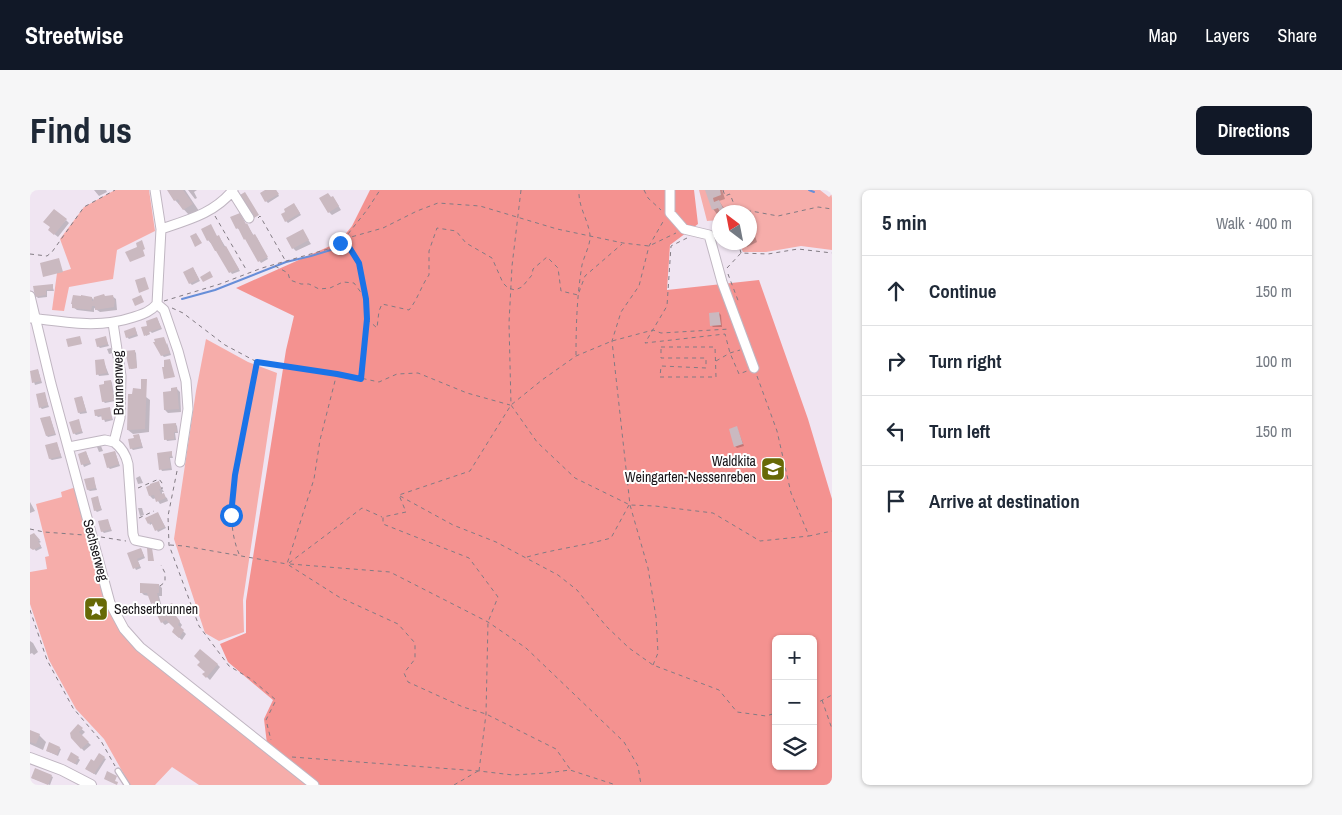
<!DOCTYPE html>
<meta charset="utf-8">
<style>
body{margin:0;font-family:"Archivo Narrow",sans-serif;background:#f6f6f7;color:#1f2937}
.controls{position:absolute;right:15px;bottom:15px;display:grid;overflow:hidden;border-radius:8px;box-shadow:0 1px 4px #0004}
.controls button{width:45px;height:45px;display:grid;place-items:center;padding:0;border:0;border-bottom:1px solid #e0e1e3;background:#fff;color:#1f2937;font:25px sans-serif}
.compass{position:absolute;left:682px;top:15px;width:45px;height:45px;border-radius:50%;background:#fff;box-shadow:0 1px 4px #0004;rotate:328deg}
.stop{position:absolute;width:15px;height:15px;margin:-11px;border:4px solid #1a73e8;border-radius:50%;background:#fff}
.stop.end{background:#1a73e8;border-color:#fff;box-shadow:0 1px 5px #0008}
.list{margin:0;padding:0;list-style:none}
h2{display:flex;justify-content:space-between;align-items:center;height:65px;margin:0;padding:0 20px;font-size:21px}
h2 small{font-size:16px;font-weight:400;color:#747a83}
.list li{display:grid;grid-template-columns:32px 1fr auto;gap:15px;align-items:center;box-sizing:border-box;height:70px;padding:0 20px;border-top:1px solid #e0e1e3}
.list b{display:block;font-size:19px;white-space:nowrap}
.list em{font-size:16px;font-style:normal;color:#747a83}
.icon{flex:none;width:28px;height:28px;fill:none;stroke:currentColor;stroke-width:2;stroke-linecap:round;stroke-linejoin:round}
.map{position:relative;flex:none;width:802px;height:595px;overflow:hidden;border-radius:8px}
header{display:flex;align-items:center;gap:30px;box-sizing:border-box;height:70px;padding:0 25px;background:#111827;color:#fff}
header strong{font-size:24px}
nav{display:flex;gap:28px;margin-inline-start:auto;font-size:18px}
.intro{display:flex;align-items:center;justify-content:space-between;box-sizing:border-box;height:120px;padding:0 30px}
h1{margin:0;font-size:35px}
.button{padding:12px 22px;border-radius:8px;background:#111827;color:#fff;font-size:18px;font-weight:700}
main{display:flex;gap:30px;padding:0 30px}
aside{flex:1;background:#fff;border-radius:8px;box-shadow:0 1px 4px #0004}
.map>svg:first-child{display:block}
.green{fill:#f6adaa}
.forest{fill:#f49290;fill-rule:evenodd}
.shadow{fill:#0003}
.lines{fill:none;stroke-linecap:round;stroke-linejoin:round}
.stream{stroke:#678ed8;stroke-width:2}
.building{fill:#cab9c0}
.service-casing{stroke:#c0b6c2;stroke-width:7}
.minor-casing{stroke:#c0b6c2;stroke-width:11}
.tertiary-casing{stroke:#c0b6c2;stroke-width:12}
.path{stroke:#827b83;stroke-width:1;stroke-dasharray:4 4;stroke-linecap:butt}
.service{stroke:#fff;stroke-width:4.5}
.minor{stroke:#fff;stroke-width:9}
.tertiary{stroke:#fff;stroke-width:10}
.route{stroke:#1a73e8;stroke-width:6}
.labels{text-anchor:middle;stroke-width:4;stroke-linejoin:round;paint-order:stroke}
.street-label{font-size:14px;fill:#161317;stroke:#fff}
.poi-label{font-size:14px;fill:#161317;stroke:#fff;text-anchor:end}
</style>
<header>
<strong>Streetwise</strong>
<nav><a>Map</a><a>Layers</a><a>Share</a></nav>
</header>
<div class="intro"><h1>Find us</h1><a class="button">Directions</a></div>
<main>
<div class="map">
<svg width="802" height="595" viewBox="0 0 802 595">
<rect width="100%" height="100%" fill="#f0e5f2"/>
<path class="green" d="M 85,0 L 119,0 L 125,41 L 87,60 L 83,89 L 39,97 L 34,121 L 22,120 L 27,83 L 41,79 L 30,49 L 54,17 Z
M 669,0 L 790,0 L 799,7 L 802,4 L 802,60 L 771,56 L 736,62 L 713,62 L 709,53 L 719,52 L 719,22 L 689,22 L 689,30 L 677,31 Z
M 176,149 L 218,172 L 247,183 L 213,410 L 214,442 L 189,451 L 175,443 L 144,349 L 166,201 Z
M 49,296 L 80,412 L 94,439 L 284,595 L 169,595 L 142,577 L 125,595 L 100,595 L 74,549 L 46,519 L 19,470 L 0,414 L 0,382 L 17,379 L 15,367 L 19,366 L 6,314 L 32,307 L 31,302 Z"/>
<path class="forest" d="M 340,0 L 664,0 L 668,34 L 640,55 L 637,100 L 729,90 L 778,229 L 802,309 L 802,595 L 290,595 L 237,554 L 234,529 L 243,510 L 198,472 L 190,454 L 216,443 L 216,411 L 256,160 L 264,126 L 206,98 L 309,52 L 322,36 ZM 746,449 L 783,449 L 783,576 L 746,576 Z"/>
<path class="shadow" d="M 64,0 L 76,0 L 77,2 L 69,6 Z
M 138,0 L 155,0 L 169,21 L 160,26 L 145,10 Z
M 158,0 L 167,0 L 164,2 L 167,8 L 165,9 Z
M 237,0 L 246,0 L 249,6 L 238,13 L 236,11 Z
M 676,0 L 692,0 L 695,9 L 689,11 L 696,21 L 700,19 L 703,22 L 687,24 L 683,19 Z
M 303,7 L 311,20 L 302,25 L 299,22 Z
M 266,17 L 271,25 L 258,33 L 256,31 Z
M 36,30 L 39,33 L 28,47 L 23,43 Z
M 719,34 L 722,37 L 727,52 L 717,57 L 713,52 L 719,52 Z
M 217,35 L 224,46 L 227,48 L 238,69 L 231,73 L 210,40 L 207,38 Z
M 272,40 L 281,54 L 266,61 L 263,58 Z
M 187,47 L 190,48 L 210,81 L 202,84 L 189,62 L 178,50 Z
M 163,78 L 170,91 L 162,95 L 160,93 Z
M 22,95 L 24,101 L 17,101 L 17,107 L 8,108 L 6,106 Z
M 73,106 L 82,106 L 86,109 L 87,120 L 70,122 L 64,118 L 64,122 L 47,120 L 43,117 L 62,108 L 66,112 Z
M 689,123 L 691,125 L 692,137 L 683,137 L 681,135 Z
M 127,128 L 132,139 L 122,143 L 117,138 L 120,144 L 116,146 L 117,137 Z
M 105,138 L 108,146 L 99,149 L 97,147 Z
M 75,147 L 79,156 L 70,158 L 68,156 Z
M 137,153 L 141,165 L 134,167 L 132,165 Z
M 77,159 L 81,158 L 83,163 L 79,164 Z
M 104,161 L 106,163 L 107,178 L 101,179 Z
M 73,170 L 79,185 L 69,186 L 68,184 Z
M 8,180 L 12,193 L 5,195 L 1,182 Z
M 116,190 L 116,207 L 120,210 L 119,242 L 103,244 L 98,240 Z
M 81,191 L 82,193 L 85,211 L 75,213 L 73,211 Z
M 147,199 L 150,202 L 151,222 L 138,223 L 135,220 L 142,202 Z
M 14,203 L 19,217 L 12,219 L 10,217 Z
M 52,207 L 57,223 L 50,224 L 49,222 Z
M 79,218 L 83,230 L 75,232 L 73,226 L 68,227 L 66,225 Z
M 20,227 L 26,245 L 18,247 L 17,246 Z
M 48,231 L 53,243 L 46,245 L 44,243 Z
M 146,235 L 147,236 L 148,243 L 145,243 L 146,250 L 137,251 L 136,249 Z
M 707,238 L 714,256 L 707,258 L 705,256 Z
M 109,245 L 113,258 L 103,260 L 101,258 Z
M 27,254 L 32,268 L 22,270 L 20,269 Z
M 71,256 L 73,261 L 69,262 L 67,257 Z
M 56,262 L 61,274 L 54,277 L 49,265 Z
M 85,262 L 90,276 L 80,279 L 78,277 Z
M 141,262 L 143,268 L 140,268 L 142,280 L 132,281 L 131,279 Z
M 744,270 L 751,289 L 744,290 L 742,289 Z
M 110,286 L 113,293 L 108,294 L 106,288 Z
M 63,288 L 67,300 L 60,301 L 58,300 Z
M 128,292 L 134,302 L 132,302 L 132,305 L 137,308 L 138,311 L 130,314 L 126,308 L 123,309 L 120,306 Z
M 67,307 L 72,320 L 67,322 L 65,320 Z
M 0,312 L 5,321 L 0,323 Z
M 108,318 L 112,318 L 114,325 L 110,326 Z
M 128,324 L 136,338 L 128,342 L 123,333 L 120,335 L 119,333 Z
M 77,330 L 82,341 L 74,343 L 72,341 Z
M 4,345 L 11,352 L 9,353 L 12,358 L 6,361 L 1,355 L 0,352 L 0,347 Z
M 111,359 L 115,368 L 108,371 L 111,378 L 106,380 L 98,364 Z
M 129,395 L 132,398 L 132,406 L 129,406 L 131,414 L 125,416 L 119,406 L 114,405 L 111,402 Z
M 142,415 L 145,419 L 142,422 L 152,435 L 150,438 L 156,444 L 152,450 L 146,445 L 146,438 L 140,432 L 135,435 L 132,432 Z
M 0,451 L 3,453 L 8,462 L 4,465 L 2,463 L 0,464 Z
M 187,474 L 190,477 L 180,490 L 174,484 Z
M 48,536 L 55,542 L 51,546 L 61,555 L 54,561 L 42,548 Z
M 0,542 L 9,545 L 16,552 L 13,560 L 0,554 Z
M 29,558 L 31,559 L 28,566 L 17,561 Z
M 48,568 L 50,570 L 47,575 L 40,571 Z
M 74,568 L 76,569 L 66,585 L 58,580 L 64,573 Z
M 21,586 L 23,587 L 20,595 L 2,588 Z"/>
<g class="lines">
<path class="stream" d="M 779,0 L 784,2
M 152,109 L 185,100 L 256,72 L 281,66 L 314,56"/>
</g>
<path class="building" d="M 137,0 L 153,0 L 163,14 L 153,20 L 148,13 L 150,12 L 148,9 L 144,11 Z
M 235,0 L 246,0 L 249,4 L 235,12 L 230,3 Z
M 675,0 L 690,0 L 691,5 L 683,8 L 684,12 L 689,10 L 694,20 L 700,18 L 702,22 L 690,22 L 688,18 L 682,20 Z
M 215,2 L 229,25 L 224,28 L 210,5 Z
M 298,3 L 301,7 L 303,6 L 309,16 L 298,23 L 289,8 Z
M 264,13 L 270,23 L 255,32 L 251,24 L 255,22 L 254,19 Z
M 24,19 L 37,29 L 24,45 L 18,40 L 20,37 L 13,32 Z
M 210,23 L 216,34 L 217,33 L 223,45 L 225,44 L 238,67 L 228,72 L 215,49 L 214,50 L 208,38 L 206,39 L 200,27 Z
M 181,34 L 187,46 L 189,45 L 194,57 L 196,56 L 209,79 L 199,83 L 186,61 L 185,61 L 179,50 L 177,51 L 171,39 Z
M 273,39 L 279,50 L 262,59 L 256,48 Z
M 166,43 L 172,53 L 165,57 L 160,46 Z
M 112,50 L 115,59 L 113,60 L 115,66 L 100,72 L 95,62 L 107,57 L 106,53 Z
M 29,68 L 33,82 L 13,87 L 10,73 Z
M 163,77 L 169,89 L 159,94 L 153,82 Z
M 180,81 L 183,87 L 173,92 L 170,87 Z
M 115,87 L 119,99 L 109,103 L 105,90 Z
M 23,94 L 23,99 L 16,100 L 16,105 L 5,107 L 3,96 Z
M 74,104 L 75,106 L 83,105 L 84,110 L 85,110 L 84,117 L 65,120 L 65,116 L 62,116 L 61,120 L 42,118 L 42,114 L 41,114 L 43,105 L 51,106 L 51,105 L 62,107 L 62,111 L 63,111 L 64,107 Z
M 111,105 L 114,112 L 105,116 L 102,109 Z
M 689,122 L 691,135 L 680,136 L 679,123 Z
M 127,127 L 131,138 L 119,142 L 120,144 L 114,146 L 111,137 L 117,136 L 116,131 Z
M 105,137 L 107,144 L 96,148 L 94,141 Z
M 50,146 L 52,154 L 38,157 L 36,149 Z
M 76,146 L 78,154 L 67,157 L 65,149 Z
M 134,147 L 140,163 L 131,166 L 123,152 L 125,152 L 124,149 Z
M 105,160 L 107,178 L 99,179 L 95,161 Z
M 74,169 L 77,183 L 66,185 L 65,170 Z
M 140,169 L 145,187 L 134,189 L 132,177 L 134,177 L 134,170 Z
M 8,179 L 11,191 L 2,193 L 0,181 Z
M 111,189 L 117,189 L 115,239 L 97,240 L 98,204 L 102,204 L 103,198 L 111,199 Z
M 81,190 L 84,210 L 72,212 L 69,195 L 74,194 L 74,191 Z
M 147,197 L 149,219 L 134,220 L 133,202 L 141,201 L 141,198 Z
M 15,202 L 18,215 L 9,218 L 6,204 Z
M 52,206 L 56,221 L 48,223 L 44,208 Z
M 80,217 L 82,229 L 72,230 L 71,225 L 65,226 L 64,220 Z
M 20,226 L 25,244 L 16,246 L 10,228 Z
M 49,229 L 52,241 L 43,244 L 39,232 Z
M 146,233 L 147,242 L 144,242 L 144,249 L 134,250 L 133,234 Z
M 707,236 L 713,254 L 704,257 L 699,239 Z
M 109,244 L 112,256 L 100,259 L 98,249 L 104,248 L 103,245 Z
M 27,252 L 31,266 L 19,269 L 15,255 Z
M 56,261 L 60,273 L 51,275 L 48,264 Z
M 85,261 L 89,274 L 77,278 L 73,264 Z
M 142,261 L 142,266 L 139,267 L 141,278 L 129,280 L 127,263 Z
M 744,269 L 750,287 L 741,289 L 736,271 Z
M 64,287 L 66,298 L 57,300 L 54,289 Z
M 129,291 L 131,299 L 129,299 L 131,304 L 134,303 L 136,308 L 126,312 L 124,305 L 119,306 L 116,297 L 120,295 L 120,294 Z
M 68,306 L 71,319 L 64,321 L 61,308 Z
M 128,322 L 135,337 L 125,341 L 121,332 L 118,334 L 115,328 Z
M 78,329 L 81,339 L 71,342 L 68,331 Z
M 4,343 L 10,350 L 8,351 L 11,356 L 3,360 L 0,358 L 0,345 Z
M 111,358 L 114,366 L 107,369 L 110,376 L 103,379 L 97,363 Z
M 117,358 L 122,358 L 124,371 L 118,371 Z
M 110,393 L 129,394 L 129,403 L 127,403 L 129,411 L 121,414 L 117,403 L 110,403 Z
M 142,413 L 143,415 L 140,418 L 150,431 L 148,435 L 154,440 L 149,448 L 142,442 L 144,438 L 136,430 L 131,433 L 127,425 L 132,422 L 131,419 Z
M 170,459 L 188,474 L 176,488 L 172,484 L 175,482 L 167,475 L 170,472 L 164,466 Z
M 48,534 L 53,538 L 49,542 L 59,552 L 51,559 L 41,548 L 40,543 Z
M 0,540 L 10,544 L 6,554 L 0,552 Z
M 19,552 L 30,557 L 27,565 L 16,561 Z
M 41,562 L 49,567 L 45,574 L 37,570 Z
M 69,563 L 75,567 L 64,584 L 55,579 L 61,569 L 64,571 Z
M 5,578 L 22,585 L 18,595 L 1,588 Z
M 77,581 L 87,586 L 85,591 L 88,592 L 87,595 L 74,589 Z"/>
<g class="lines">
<defs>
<path id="service" d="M 88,581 L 97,595"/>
<path id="minor" d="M 125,0 L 131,39 L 127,114
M 640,0 L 640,23 L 654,39 L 679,45 L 692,92 L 724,178
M 202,1 L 219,28
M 131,39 C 158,30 185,23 203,0
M 0,106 L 21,194 L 80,413 L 94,439 L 110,457 L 284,595
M 127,114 L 134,120 L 148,161 L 156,191 L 158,219 L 150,272
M 0,128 C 37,132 68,139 104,127 C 113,124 120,122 127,114
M 83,133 L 91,186 L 90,228 L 84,252 C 92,258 96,264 98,274 L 103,344 L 105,350 L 129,355
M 39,257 L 75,250 L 84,252"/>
<path id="tertiary" d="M 0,568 L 32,580 L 61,595"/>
</defs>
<use href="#service" class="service-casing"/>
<use href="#minor" class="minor-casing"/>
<use href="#tertiary" class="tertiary-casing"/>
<path class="path" d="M 491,0 L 482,76 L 479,133 L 481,215 L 507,252 L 545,288 L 600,315 L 625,316 L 683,323 L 730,351 L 779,346
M 614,0 L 618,8 L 631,20
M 693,0 L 695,6 L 700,4 L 707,22
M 717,22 L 721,21 L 748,26 L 788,17 L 802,19
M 185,26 L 217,81
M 228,28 L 230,26 L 255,70
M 684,39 L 689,39
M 657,48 L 641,56 L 637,116 L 615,153 L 695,144 L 700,163 L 709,184 L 717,181
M 708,52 L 711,63
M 0,64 L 17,66 L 22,62 L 54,17 L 85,0
M 245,76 L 258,83 L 260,90 L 271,94 L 279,94 L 289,99 L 300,98 L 313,92 L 324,93 L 335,108
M 697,78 L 711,63 L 738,64 L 768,59 L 802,63
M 698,84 L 709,113
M 134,111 L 190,94 L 232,78 L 298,59 L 311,53 L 314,49 L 353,38 L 387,21 L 408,13 L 450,16 L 527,39 L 593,53 L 619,56 L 646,43
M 142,118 L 153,123 L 195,155 L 227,172 L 307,183 L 349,192 L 367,184 L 388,183 L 437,203 L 480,215
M 337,129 L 347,138 L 349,121 L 352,114 L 379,120 C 388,109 391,96 399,85 L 399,61 L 407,38 L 426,41 L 436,53 L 462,68 L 473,93 L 478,98 L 485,100 L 492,97 L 502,85 L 503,79 L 517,67 L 528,78 L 531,101 L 548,105 L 555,86 L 592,54
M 631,157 L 685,157 L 686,187 L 630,187 L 631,176 L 676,178 L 676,168 L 631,168 Z
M 546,165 C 546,135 547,105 552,75 C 554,66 561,54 560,45 C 558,29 548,17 549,0
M 686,171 L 700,163 L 710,160
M 307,183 L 290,250 L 284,289 L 257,374 L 309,407 L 368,434 L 385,453 L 385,469 L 374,483 L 378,492 L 433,517 L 456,524 L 526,559 L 540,579
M 727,186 L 747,241 L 761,303 L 779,346 L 802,341
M 331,189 L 337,129 L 336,109 L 329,73 L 314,49 L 337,20 L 350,0
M 147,281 L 138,326 L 139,355 L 169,436 L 199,476 L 221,489 L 246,510 L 236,530 L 241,550
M 108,298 L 129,289 L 132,293 L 132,299
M 370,306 L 423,335 L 466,352 L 528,385 L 547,400 L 576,436 L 599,458 L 623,475 L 689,500 L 707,522 L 736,526 L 746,523
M 109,328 L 124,321
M 0,339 L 14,342 L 54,345
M 71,347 L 96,351
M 140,355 L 154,356 L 257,374
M 209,364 C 194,327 205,286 212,248 C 217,223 222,197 227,172
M 497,367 C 525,359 553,356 581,348 L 599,315
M 259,373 L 332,318 L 352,327
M 260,374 L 360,382 L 458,432 L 496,458 L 594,552 L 608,576 L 611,595
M 130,396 L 135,392 L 135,383 L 131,375
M 0,420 L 17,470 L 43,518 L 71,551 L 85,576
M 623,475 L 628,463 L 626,427 L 618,378 L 600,315 L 582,151 L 591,122 L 609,96 L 619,56 L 634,30
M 792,510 L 802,539
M 783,515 L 802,505
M 262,567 L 449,581 L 483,585 L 517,583 L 540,580 L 586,595
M 449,581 L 456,524 L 458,432 L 468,407 L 439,368 L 353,334 L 353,327 L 376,322 L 369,305 L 440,281 L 481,215 L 512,190 L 546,166 L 582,151 L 623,140 L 631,143 L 700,139
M 424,595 L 448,581"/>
<use href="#service" class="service"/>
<use href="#minor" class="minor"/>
<use href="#tertiary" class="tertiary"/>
</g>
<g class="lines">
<path class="route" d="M 201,325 L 205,285 L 227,172 L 307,184 L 331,189 L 337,129 L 336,109 L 329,73 L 314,49 L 310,53"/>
</g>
<defs>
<symbol id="school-square" viewBox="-11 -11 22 22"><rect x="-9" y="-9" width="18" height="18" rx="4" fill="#676906" stroke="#fff"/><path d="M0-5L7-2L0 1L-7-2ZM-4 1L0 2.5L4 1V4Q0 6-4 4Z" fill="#fff"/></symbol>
<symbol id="sight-square" viewBox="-11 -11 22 22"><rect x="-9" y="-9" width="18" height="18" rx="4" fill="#676906" stroke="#fff"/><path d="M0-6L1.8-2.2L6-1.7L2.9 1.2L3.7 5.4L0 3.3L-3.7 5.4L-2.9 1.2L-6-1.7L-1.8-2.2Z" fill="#fff"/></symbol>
</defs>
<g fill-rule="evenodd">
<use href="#school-square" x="729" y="265" width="28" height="28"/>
<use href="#sight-square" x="52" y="405" width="28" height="28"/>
</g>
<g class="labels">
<g class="street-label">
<text transform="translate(88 193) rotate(-91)" y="5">Brunnenweg</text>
<text transform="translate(66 360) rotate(75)" y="5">Sechserweg</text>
</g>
<g class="poi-label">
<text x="726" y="276">Waldkita<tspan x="726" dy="16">Weingarten-Nessenreben</tspan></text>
<text x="84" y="424" text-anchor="start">Sechserbrunnen</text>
</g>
</g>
</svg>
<div class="controls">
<button>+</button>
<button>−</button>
<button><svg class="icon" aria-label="layers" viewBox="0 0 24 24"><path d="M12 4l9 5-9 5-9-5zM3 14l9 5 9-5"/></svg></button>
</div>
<svg class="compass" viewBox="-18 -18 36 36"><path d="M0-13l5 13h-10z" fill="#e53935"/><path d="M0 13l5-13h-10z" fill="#747a83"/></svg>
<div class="stop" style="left:201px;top:325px"></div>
<div class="stop end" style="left:310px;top:53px"></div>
</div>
<aside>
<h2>5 min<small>Walk · 400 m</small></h2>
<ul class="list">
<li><svg class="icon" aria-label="ahead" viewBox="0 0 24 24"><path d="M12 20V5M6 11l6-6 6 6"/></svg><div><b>Continue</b></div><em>150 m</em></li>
<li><svg class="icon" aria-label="right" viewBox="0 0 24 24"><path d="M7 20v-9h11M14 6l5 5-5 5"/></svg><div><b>Turn right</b></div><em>100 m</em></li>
<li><svg class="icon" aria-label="left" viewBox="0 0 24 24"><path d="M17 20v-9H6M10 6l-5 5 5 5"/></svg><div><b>Turn left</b></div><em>150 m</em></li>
<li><svg class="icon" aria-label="arrive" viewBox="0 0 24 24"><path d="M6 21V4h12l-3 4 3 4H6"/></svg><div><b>Arrive at destination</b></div></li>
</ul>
</aside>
</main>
